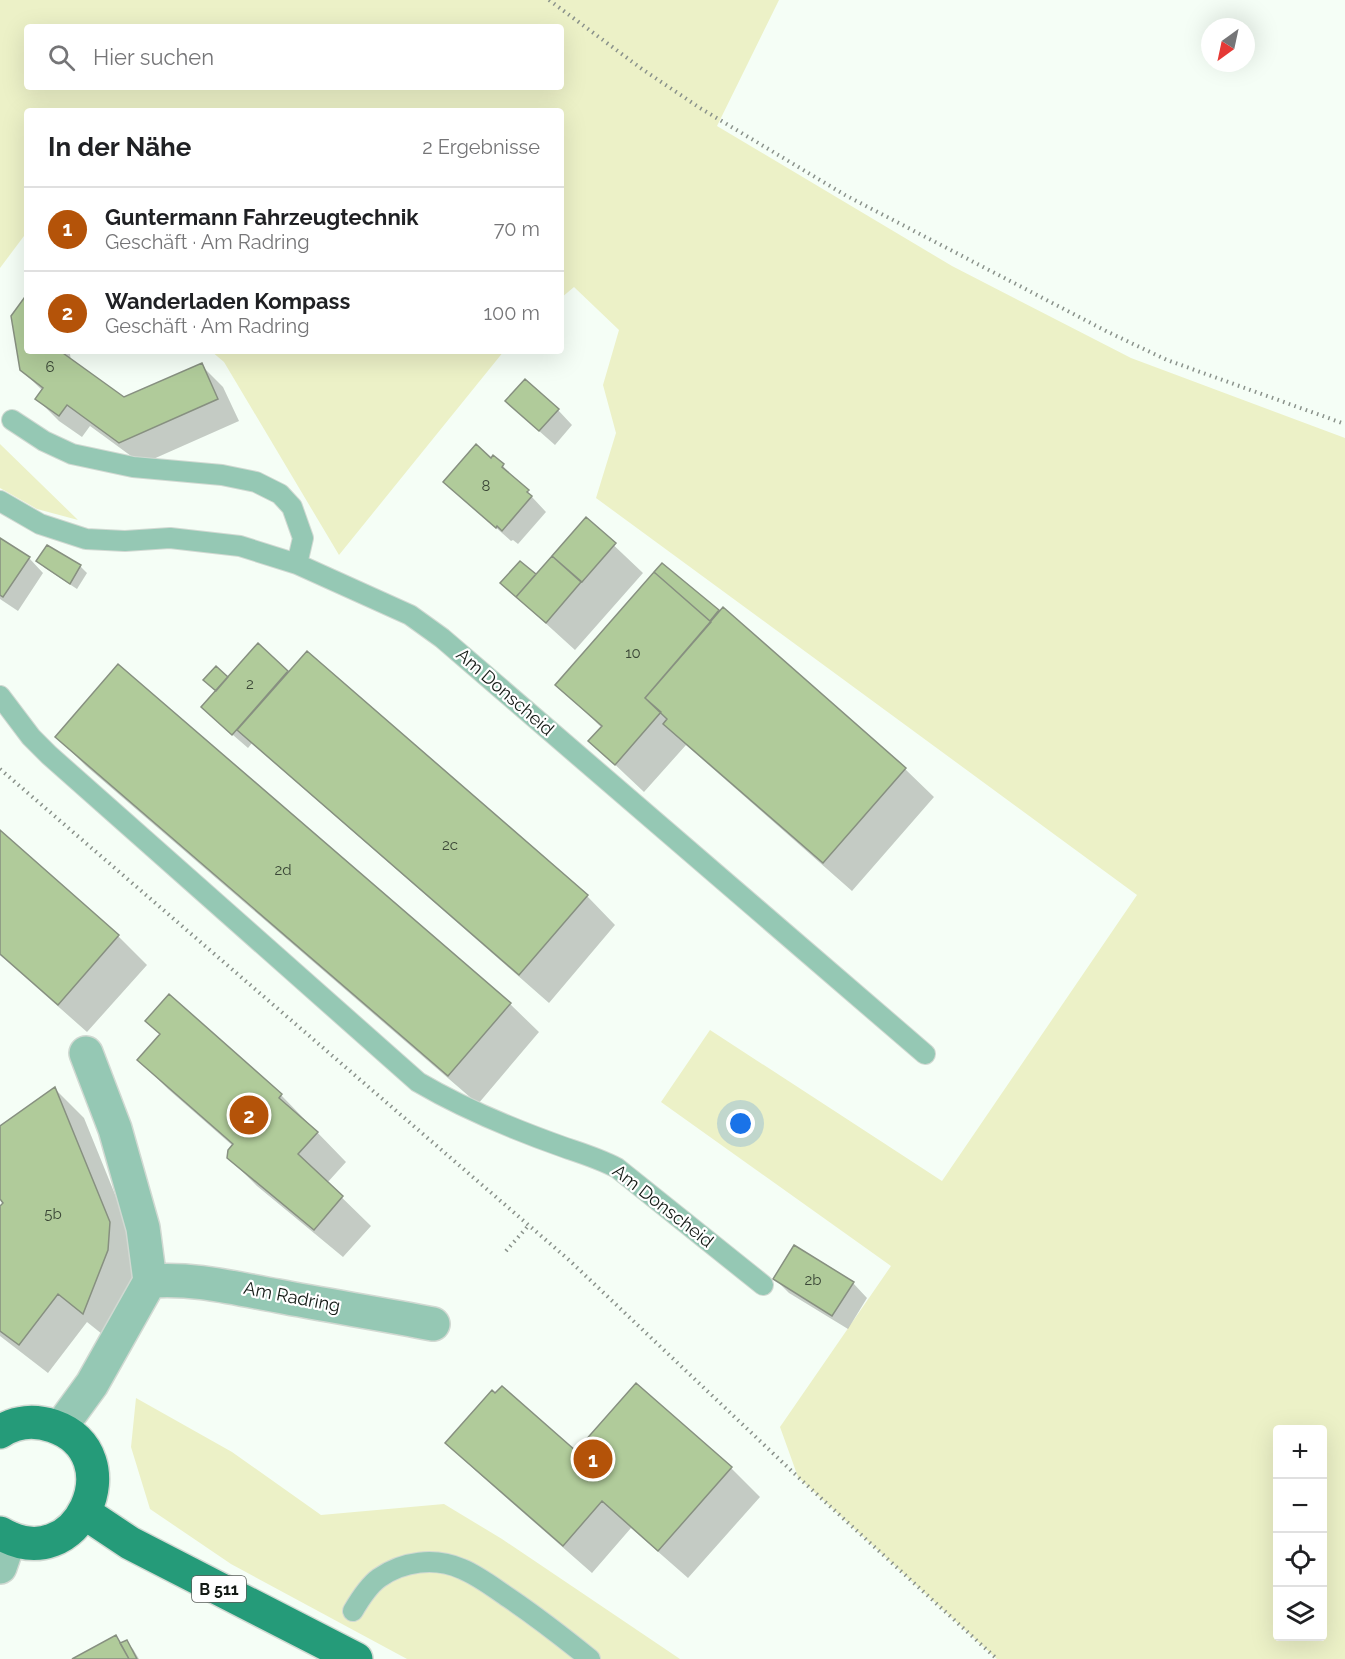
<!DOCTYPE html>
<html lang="de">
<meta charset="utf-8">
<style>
body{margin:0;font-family:Raleway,sans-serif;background:#f6f6f6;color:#202124}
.controls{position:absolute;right:18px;bottom:18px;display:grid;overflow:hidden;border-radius:6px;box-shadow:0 6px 24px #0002}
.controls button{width:54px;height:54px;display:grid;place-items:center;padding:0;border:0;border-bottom:2px solid #e0e0e0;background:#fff;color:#202124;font:30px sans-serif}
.compass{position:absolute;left:1201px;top:18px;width:54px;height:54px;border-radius:50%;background:#fff;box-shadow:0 6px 24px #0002;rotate:213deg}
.you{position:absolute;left:741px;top:1124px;width:21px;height:21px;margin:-15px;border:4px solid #fff;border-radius:50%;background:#1a73e8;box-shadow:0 0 0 9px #1a73e833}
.badge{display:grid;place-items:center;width:39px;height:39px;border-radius:50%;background:#b45309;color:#fff;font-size:20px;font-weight:700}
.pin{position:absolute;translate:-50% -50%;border:3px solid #fff;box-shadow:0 2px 6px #0006}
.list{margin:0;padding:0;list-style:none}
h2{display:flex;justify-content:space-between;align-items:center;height:78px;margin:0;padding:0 24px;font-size:26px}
h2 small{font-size:20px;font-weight:400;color:#757577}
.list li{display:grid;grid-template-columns:39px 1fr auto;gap:18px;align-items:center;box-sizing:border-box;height:84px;padding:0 24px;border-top:2px solid #e0e0e0}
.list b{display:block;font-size:22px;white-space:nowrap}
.list p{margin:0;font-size:20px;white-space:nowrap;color:#757577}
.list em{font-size:20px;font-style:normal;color:#757577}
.icon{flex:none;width:33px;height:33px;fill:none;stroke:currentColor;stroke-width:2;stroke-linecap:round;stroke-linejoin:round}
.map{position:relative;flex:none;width:1345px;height:1659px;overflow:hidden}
.search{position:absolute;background:#fff;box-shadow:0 6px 24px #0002;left:24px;top:24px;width:540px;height:66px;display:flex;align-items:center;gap:15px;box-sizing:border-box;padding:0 21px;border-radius:6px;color:#757577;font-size:22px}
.panel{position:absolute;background:#fff;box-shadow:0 6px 24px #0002;left:24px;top:108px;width:540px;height:246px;border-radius:6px}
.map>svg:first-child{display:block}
.green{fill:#ecf1c7;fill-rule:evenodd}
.shadow{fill:#0003}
.building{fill:#b0cb9a;stroke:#879080;stroke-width:1.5}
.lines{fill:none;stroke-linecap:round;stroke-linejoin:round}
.lane-casing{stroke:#d1d9d2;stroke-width:22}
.street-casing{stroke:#d1d9d2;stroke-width:36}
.primary-casing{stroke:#d1d9d2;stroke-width:36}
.path{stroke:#8a928b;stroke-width:4;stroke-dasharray:1.5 4.5;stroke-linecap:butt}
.lane{stroke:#95c8b4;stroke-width:20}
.street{stroke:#95c8b4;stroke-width:33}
.primary{stroke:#259b79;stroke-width:33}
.labels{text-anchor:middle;stroke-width:4.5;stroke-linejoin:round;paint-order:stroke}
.number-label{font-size:15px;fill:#3a4636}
.shield{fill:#fff;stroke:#5a5e5a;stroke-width:1.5}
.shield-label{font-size:16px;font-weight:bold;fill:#131914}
.street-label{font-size:18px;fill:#131914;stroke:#fff}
</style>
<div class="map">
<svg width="1345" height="1659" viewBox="0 0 1345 1659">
<rect width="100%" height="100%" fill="#f5fef6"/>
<path class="green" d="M 0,0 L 779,0 L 717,126 L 952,266 L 1131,358 L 1345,438 L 1345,1659 L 997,1659 L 798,1477 L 780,1427 L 891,1266 L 661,1102 L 710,1030 L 942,1181 L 1137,895 L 596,498 L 616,433 L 603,385 L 619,330 L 574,287 L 561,298 L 561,111 L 27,111 L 27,232 L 0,268 ZM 27,27 L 561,27 L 561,87 L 27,87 ZM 1278,1430 L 1322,1430 L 1322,1636 L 1278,1636 Z
M 211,351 L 504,351 L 339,555 L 224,362 Z
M 0,444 L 78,520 L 37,509 L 0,488 Z
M 136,1398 L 232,1452 L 321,1515 L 444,1504 L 502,1539 L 680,1659 L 407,1659 L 231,1564 L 150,1509 L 131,1447 Z"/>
<path class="shadow" d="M 27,296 L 27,351 L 73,351 L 70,354 L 71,361 L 124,399 L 201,365 L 223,387 L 239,421 L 142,464 L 90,426 L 82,437 L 59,421 L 37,399 L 43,391 L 21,370 Z
M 558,410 L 572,425 L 555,445 L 522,416 Z
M 491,460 L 503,466 L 546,512 L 518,544 L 513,540 L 511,541 L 460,496 Z
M 586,519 L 643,573 L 575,650 L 509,590 L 520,563 L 536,576 Z
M 0,539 L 29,558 L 43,573 L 18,611 L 0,599 Z
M 38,561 L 80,566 L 87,573 L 77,589 L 45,568 Z
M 662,565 L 905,769 L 934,797 L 852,891 L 686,745 L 644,792 L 590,741 L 602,728 L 557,685 Z
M 258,645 L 289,673 L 587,896 L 615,925 L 549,1003 L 252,743 L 248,748 L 218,722 L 229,679 Z
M 57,737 L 510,1004 L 539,1032 L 478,1104 L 86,766 Z
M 0,832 L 118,936 L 147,965 L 87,1032 L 0,955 Z
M 169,996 L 281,1095 L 346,1162 L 327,1183 L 371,1226 L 343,1257 L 257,1186 L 228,1157 L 233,1146 L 168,1089 L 139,1060 L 161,1035 Z
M 55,1089 L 84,1118 L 138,1251 L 136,1279 L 112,1342 L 87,1322 L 48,1373 L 0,1336 L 0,1208 L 5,1204 L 0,1196 L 0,1128 Z
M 775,1279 L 853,1283 L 867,1298 L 848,1329 L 789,1293 Z
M 447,1443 L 731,1468 L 760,1497 L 688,1578 L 631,1528 L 592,1573 L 476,1471 Z
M 116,1637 L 123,1644 L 126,1642 L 133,1649 L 139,1659 L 75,1659 Z"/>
<path class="building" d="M 27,294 L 27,351 L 60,351 L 124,397 L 202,363 L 218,399 L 119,443 L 67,405 L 59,416 L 35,399 L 43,388 L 20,370 L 11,316 Z
M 525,379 L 559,409 L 539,431 L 505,401 Z
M 476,444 L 491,458 L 493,455 L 504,464 L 502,467 L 529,490 L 527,492 L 532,496 L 502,531 L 497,526 L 496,528 L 443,482 Z
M 586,517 L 616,543 L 582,582 L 552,556 Z
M 0,538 L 30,557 L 3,597 L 0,595 Z
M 47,545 L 81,565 L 70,584 L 36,561 Z
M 552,556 L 581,582 L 546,623 L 516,597 Z
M 520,561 L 536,574 L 516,597 L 500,583 Z
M 662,563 L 719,610 L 710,621 L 654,572 Z
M 654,572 L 711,622 L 645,698 L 661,712 L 615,765 L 588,741 L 602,726 L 555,685 Z
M 723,607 L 906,768 L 823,863 L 663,724 L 667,719 L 645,698 Z
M 258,643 L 288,671 L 232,735 L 201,707 Z
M 307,651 L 588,895 L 519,975 L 237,730 Z
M 118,664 L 511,1003 L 448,1076 L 55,737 Z
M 216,666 L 228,677 L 216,691 L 203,680 Z
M 0,830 L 119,935 L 58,1005 L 0,954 Z
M 169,994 L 282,1094 L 279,1098 L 318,1132 L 298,1154 L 343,1196 L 314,1230 L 227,1158 L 228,1150 L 233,1144 L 137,1060 L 160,1034 L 145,1021 Z
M 55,1087 L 110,1222 L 108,1250 L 83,1314 L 58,1294 L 19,1345 L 0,1331 L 0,1206 L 3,1203 L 0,1199 L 0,1126 Z
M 794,1245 L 854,1282 L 832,1316 L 773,1279 Z
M 636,1383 L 732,1467 L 658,1551 L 602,1501 L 563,1546 L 445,1443 L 492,1390 L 495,1393 L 502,1386 L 576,1451 Z
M 116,1635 L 129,1659 L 72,1659 Z
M 127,1640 L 137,1659 L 129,1659 L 120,1643 Z"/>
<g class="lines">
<defs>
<path id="lane" d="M 12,420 L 44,441 L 72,454 L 133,467 L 222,475 L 256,482 L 280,494 L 292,507 L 303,538 L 297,564
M 0,501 L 40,524 L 86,539 L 125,541 L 170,538 L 240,546 L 297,564 L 410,615 L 442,638 L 925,1054
M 0,696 L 31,737 L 49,755 L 418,1082 C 464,1109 515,1130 566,1148 C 584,1154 600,1159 617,1168 L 763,1285
M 353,1611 C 360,1599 368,1586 379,1578 C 403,1561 435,1557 462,1569 C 479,1576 494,1588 509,1598 C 537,1617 564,1638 590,1659"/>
<path id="street" d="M 150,1281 C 199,1278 232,1288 278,1296 C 330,1306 382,1314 433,1324
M 60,1428 L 92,1384 L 150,1281 L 143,1228 L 115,1129 L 86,1053
M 0,1567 L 10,1538"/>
<path id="primary" d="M 0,1432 C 16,1421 35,1420 53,1426 C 134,1454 78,1580 0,1533
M 85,1513 L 130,1543 L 356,1659"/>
</defs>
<use href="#lane" class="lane-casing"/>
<use href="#street" class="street-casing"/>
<use href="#primary" class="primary-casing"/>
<path class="path" d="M 549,0 L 642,69 L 700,108 L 845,195 L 1108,332 L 1167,360 L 1345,424
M 0,769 L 569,1260 L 798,1477 L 997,1659
M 506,1251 L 529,1225"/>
<use href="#lane" class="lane"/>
<use href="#street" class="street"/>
<use href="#primary" class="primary"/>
</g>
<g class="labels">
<g class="number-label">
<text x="50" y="372">6</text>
<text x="486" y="491">8</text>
<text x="633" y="658">10</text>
<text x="250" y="689">2</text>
<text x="450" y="850">2c</text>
<text x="283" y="875">2d</text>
<text x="53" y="1219">5b</text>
<text x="813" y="1285">2b</text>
</g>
<rect class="shield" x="192" y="1576" width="54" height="26" rx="4.5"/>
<g class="shield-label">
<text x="219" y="1595">B 511</text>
</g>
<g class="street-label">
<text transform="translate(505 692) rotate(41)" y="6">Am Donscheid</text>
<text transform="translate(663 1206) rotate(38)" y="6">Am Donscheid</text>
<text transform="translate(292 1297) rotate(11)" y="6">Am Radring</text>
</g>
</g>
</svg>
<div class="controls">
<button>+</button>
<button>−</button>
<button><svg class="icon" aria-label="locate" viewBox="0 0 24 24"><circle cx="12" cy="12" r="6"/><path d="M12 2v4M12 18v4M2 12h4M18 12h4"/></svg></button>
<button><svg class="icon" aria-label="layers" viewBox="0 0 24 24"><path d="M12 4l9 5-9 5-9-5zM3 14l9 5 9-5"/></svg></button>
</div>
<svg class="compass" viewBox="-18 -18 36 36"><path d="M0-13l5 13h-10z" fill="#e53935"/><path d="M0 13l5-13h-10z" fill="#757577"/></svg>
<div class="you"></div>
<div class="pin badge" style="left:593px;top:1459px">1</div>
<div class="pin badge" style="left:249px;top:1115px">2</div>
<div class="search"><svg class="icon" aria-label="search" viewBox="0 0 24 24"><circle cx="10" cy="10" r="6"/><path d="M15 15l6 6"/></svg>Hier suchen</div>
<section class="panel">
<h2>In der Nähe<small>2 Ergebnisse</small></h2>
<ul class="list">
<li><span class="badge">1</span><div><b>Guntermann Fahrzeugtechnik</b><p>Geschäft · Am Radring</p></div><em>70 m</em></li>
<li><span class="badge">2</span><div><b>Wanderladen Kompass</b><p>Geschäft · Am Radring</p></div><em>100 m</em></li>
</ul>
</section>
</div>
